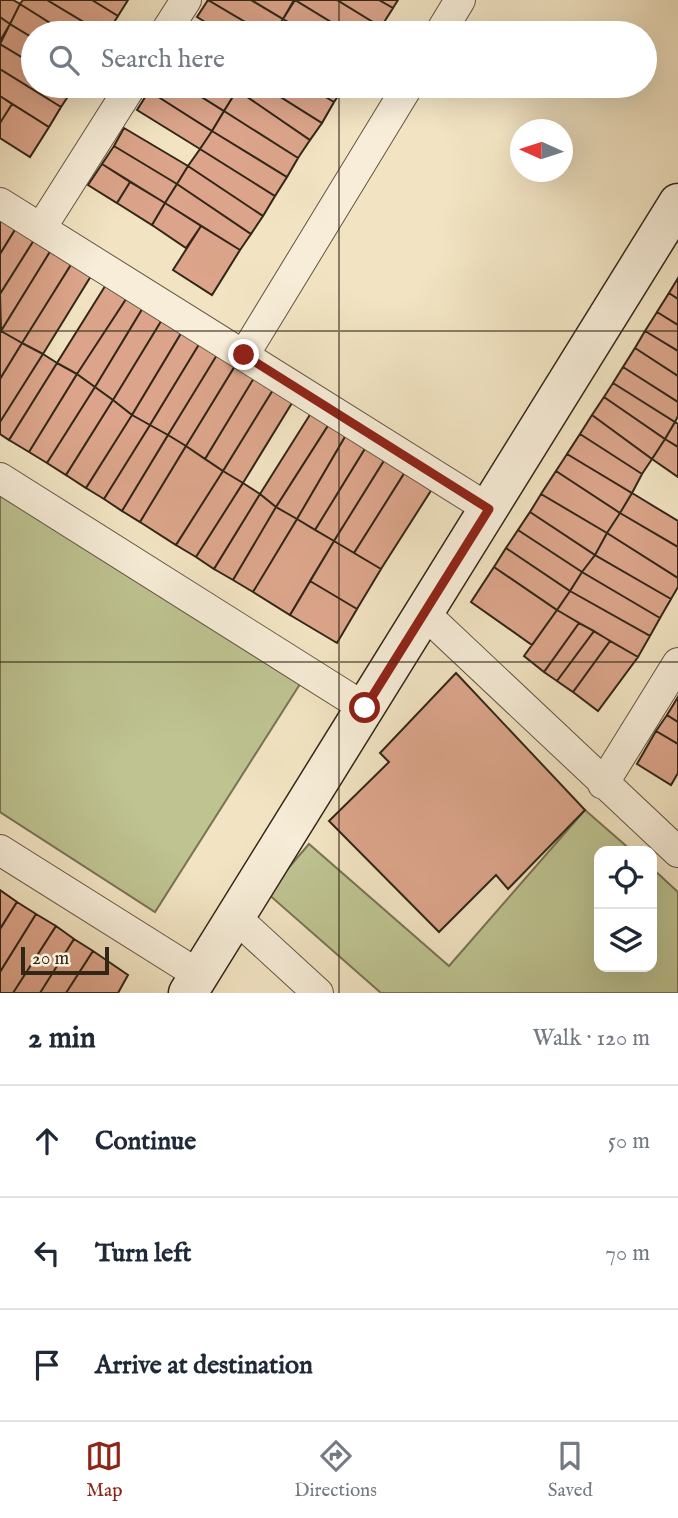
<!DOCTYPE html>
<meta charset="utf-8">
<style>
body{margin:0;font-family:"IM FELL English",serif;background:#f2f2f3;color:#1f2937}
.controls{position:absolute;right:21px;bottom:21px;display:grid;overflow:hidden;border-radius:14px;box-shadow:0 7px 28px #0002}
.controls button{width:63px;height:63px;display:grid;place-items:center;padding:0;border:0;border-bottom:2px solid #e0e1e3;background:#fff;color:#1f2937;font:35px sans-serif}
.compass{position:absolute;left:510px;top:119px;width:63px;height:63px;border-radius:50%;background:#fff;box-shadow:0 7px 28px #0002;rotate:273deg}
.scale{position:absolute;left:21px;bottom:18px;width:88px;box-sizing:border-box;padding-left:7px;border:4px solid #322617;border-top:0;font-size:19px;line-height:24px;white-space:nowrap;color:#322617;-webkit-text-stroke:5px #f7edd8;paint-order:stroke}
.stop{position:absolute;width:21px;height:21px;margin:-16px;border:5px solid #8f2418;border-radius:50%;background:#fff}
.stop.end{background:#8f2418;border-color:#fff;box-shadow:0 2px 7px #0008}
.list{margin:0;padding:0;list-style:none}
h2{display:flex;justify-content:space-between;align-items:center;height:91px;margin:0;padding:0 28px;font-size:30px}
h2 small{font-size:23px;font-weight:400;color:#747a83}
.list li{display:grid;grid-template-columns:46px 1fr auto;gap:21px;align-items:center;box-sizing:border-box;height:112px;padding:0 28px;border-top:2px solid #e0e1e3}
.list b{display:block;font-size:26px;white-space:nowrap}
.list em{font-size:23px;font-style:normal;color:#747a83}
.icon{flex:none;width:38px;height:38px;fill:none;stroke:currentColor;stroke-width:2;stroke-linecap:round;stroke-linejoin:round}
.map{position:relative;flex:none;width:678px;height:993px;overflow:hidden}
.search{position:absolute;background:#fff;box-shadow:0 7px 28px #0002;left:21px;right:21px;top:21px;height:77px;display:flex;align-items:center;gap:18px;box-sizing:border-box;padding:0 24px;border-radius:38px;color:#747a83;font-size:26px}
.sheet{height:427px;background:#fff}
nav{display:flex;justify-content:space-around;align-items:center;box-sizing:border-box;height:98px;border-top:2px solid #e0e1e3;background:#fff;font-size:19px;color:#747a83}
nav a{display:grid;justify-items:center;gap:4px}
nav .on{color:#8f2418}
.map>svg:first-child{display:block}
.green{fill:#bec391;stroke:#787454;stroke-width:2}
.building{fill:#dca58b;stroke:#322617;stroke-width:2}
.lines{fill:none;stroke-linecap:round;stroke-linejoin:round}
.street-casing{stroke:#625642;stroke-width:32}
.secondary-casing{stroke:#322617;stroke-width:41}
.street{stroke:#f7edd8;stroke-width:30}
.secondary{stroke:#f7edd8;stroke-width:38}
.route{stroke:#8f2418;stroke-width:9}
.grid{fill:none;stroke:#322617;stroke-width:2;stroke-opacity:0.55}
</style>
<div class="map">
<svg width="678" height="993" viewBox="0 0 678 993">
<rect width="100%" height="100%" fill="#f2e4c3"/>
<filter id="stains"><feTurbulence type="fractalNoise" baseFrequency=".00286" numOctaves="4"/><feColorMatrix values="0 0 0 0 .2 0 0 0 0 .09 0 0 0 0 .02 0 0 0 .5 -.17"/></filter>
<radialGradient id="worn" r=".72"><stop offset=".6" stop-color="#630" stop-opacity="0"/><stop offset="1" stop-color="#630" stop-opacity=".3"/></radialGradient>
<path class="green" d="M 0,491 L 300,684 L 155,912 L 0,812 Z
M 585,810 L 632,851 L 599,851 L 599,967 L 652,967 L 652,868 L 678,892 L 678,993 L 381,993 L 267,893 L 309,844 L 449,966 Z"/>
<path class="building" d="M 0,0 L 13,0 L 20,4 L 10,24 L 0,17 Z
M 23,0 L 47,0 L 102,33 L 66,33 L 20,4 Z
M 47,0 L 92,0 L 118,16 L 107,33 L 102,33 Z
M 92,0 L 128,0 L 118,16 Z
M 208,0 L 251,0 L 283,19 L 274,33 L 264,33 Z
M 208,0 L 264,33 L 223,33 L 197,17 Z
M 251,0 L 294,0 L 283,19 Z
M 295,0 L 337,0 L 381,27 L 377,33 L 349,33 Z
M 295,0 L 349,33 L 307,33 L 283,19 Z
M 337,0 L 379,0 L 393,8 L 381,27 Z
M 379,0 L 398,0 L 393,8 Z
M 20,4 L 66,33 L 33,33 L 33,38 L 10,24 Z
M 0,17 L 10,24 L 0,41 Z
M 283,19 L 307,33 L 274,33 Z
M 10,24 L 33,38 L 33,64 L 0,44 Z
M 0,44 L 33,64 L 33,86 L 68,86 L 73,89 L 61,107 L 0,69 Z
M 0,69 L 61,107 L 49,127 L 0,96 Z
M 152,86 L 184,86 L 224,111 L 212,131 L 149,91 Z
M 184,86 L 230,86 L 237,90 L 224,111 Z
M 240,86 L 263,86 L 322,123 L 310,140 L 237,90 Z
M 263,86 L 307,86 L 334,102 L 322,123 Z
M 307,86 L 345,86 L 334,102 Z
M 237,90 L 310,140 L 298,158 L 224,111 Z
M 149,91 L 212,131 L 200,149 L 137,110 Z
M 0,96 L 12,104 L 0,123 Z
M 12,104 L 49,127 L 30,157 L 0,138 L 0,123 Z
M 224,111 L 298,158 L 287,177 L 212,131 Z
M 124,128 L 188,166 L 177,184 L 114,146 Z
M 212,131 L 287,177 L 275,196 L 200,149 Z
M 114,146 L 177,184 L 165,203 L 102,164 Z
M 200,149 L 275,196 L 263,216 L 188,166 Z
M 102,164 L 130,182 L 117,203 L 88,185 Z
M 188,166 L 263,216 L 251,234 L 177,184 Z
M 130,182 L 165,203 L 152,225 L 117,203 Z
M 177,184 L 251,234 L 240,250 L 165,203 Z
M 165,203 L 201,226 L 186,248 L 152,225 Z
M 0,218 L 16,228 L 0,254 Z
M 201,226 L 240,250 L 212,295 L 173,270 Z
M 16,228 L 34,240 L 0,294 L 0,254 Z
M 34,240 L 51,250 L 1,331 L 0,294 Z
M 51,250 L 72,263 L 22,343 L 1,331 Z
M 72,263 L 91,276 L 43,354 L 22,343 Z
M 678,278 L 678,299 L 669,293 Z
M 107,283 L 128,296 L 77,374 L 57,363 Z
M 669,293 L 678,299 L 678,325 L 657,312 Z
M 128,296 L 144,306 L 95,387 L 77,374 Z
M 144,306 L 163,318 L 113,400 L 95,387 Z
M 657,312 L 678,325 L 678,351 L 645,331 Z
M 163,318 L 183,330 L 132,415 L 113,400 Z
M 183,330 L 201,341 L 150,425 L 132,415 Z
M 1,331 L 22,343 L 0,379 L 0,333 Z
M 645,331 L 678,351 L 678,376 L 635,348 Z
M 201,341 L 220,350 L 168,435 L 150,425 Z
M 22,343 L 43,354 L 0,422 L 0,379 Z
M 635,348 L 678,376 L 678,402 L 623,367 Z
M 220,350 L 238,361 L 186,446 L 168,435 Z
M 43,354 L 57,363 L 9,440 L 0,434 L 0,422 Z
M 238,361 L 257,373 L 205,459 L 186,446 Z
M 57,363 L 77,374 L 29,452 L 9,440 Z
M 623,367 L 678,402 L 678,416 L 675,422 L 613,383 Z
M 257,373 L 276,385 L 223,471 L 205,459 Z
M 77,374 L 95,387 L 47,463 L 29,452 Z
M 613,383 L 675,422 L 665,439 L 604,397 Z
M 276,385 L 295,398 L 243,483 L 223,471 Z
M 95,387 L 113,400 L 66,475 L 47,463 Z
M 604,397 L 665,439 L 652,459 L 592,415 Z
M 113,400 L 132,415 L 86,488 L 66,475 Z
M 311,413 L 329,424 L 276,507 L 260,494 Z
M 132,415 L 150,425 L 104,499 L 86,488 Z
M 592,415 L 652,459 L 642,474 L 580,434 Z
M 675,422 L 678,424 L 678,447 L 665,439 Z
M 329,424 L 346,435 L 297,519 L 276,507 Z
M 150,425 L 168,435 L 122,511 L 104,499 Z
M 580,434 L 642,474 L 632,493 L 567,454 Z
M 168,435 L 186,446 L 140,522 L 122,511 Z
M 346,435 L 366,447 L 315,530 L 297,519 Z
M 665,439 L 678,447 L 678,477 L 652,459 Z
M 186,446 L 223,471 L 176,545 L 140,522 Z
M 366,447 L 385,459 L 334,541 L 315,530 Z
M 567,454 L 632,493 L 620,513 L 556,471 Z
M 385,459 L 405,472 L 354,553 L 334,541 Z
M 223,471 L 243,483 L 196,557 L 176,545 Z
M 556,471 L 620,513 L 607,533 L 541,494 Z
M 405,472 L 432,489 L 381,569 L 354,553 Z
M 243,483 L 260,494 L 214,569 L 196,557 Z
M 632,493 L 678,521 L 678,547 L 620,513 Z
M 260,494 L 276,507 L 233,580 L 214,569 Z
M 541,494 L 607,533 L 595,555 L 530,512 Z
M 276,507 L 297,519 L 253,592 L 233,580 Z
M 530,512 L 595,555 L 582,572 L 518,530 Z
M 620,513 L 678,547 L 678,578 L 607,533 Z
M 297,519 L 334,541 L 290,615 L 253,592 Z
M 518,530 L 582,572 L 570,591 L 506,548 Z
M 607,533 L 678,578 L 678,587 L 671,599 L 595,555 Z
M 334,541 L 381,569 L 357,609 L 310,581 Z
M 506,548 L 570,591 L 557,610 L 494,567 Z
M 595,555 L 671,599 L 660,618 L 582,572 Z
M 494,567 L 557,610 L 532,645 L 471,602 Z
M 582,572 L 660,618 L 650,636 L 570,591 Z
M 310,581 L 357,609 L 337,643 L 290,615 Z
M 570,591 L 650,636 L 638,657 L 557,610 Z
M 557,610 L 579,623 L 544,672 L 524,656 Z
M 579,623 L 594,631 L 557,681 L 544,672 Z
M 594,631 L 610,641 L 573,692 L 557,681 Z
M 610,641 L 638,657 L 598,711 L 573,692 Z
M 456,673 L 585,810 L 508,889 L 496,875 L 439,932 L 329,821 L 389,762 L 380,753 Z
M 678,697 L 678,722 L 667,715 Z
M 667,715 L 678,722 L 678,744 L 656,731 Z
M 656,731 L 678,744 L 678,773 L 671,785 L 637,764 Z
M 0,890 L 17,902 L 0,929 Z
M 17,902 L 36,914 L 0,972 L 0,929 Z
M 36,914 L 56,926 L 13,993 L 0,993 L 0,972 Z
M 56,926 L 74,939 L 40,993 L 13,993 Z
M 74,939 L 93,951 L 66,993 L 40,993 Z
M 93,951 L 128,975 L 118,993 L 66,993 Z"/>
<g class="lines">
<defs>
<path id="street" d="M 165,33 L 186,0
M 440,33 L 460,0
M 0,203 L 489,509
M 41,228 L 131,86
M 244,355 L 408,86
M 0,478 L 365,708
M 424,613 L 678,852
M 603,784 L 678,663
M 0,850 L 199,975
M 235,917 L 318,993"/>
<path id="secondary" d="M 188,993 L 678,203"/>
</defs>
<use href="#street" class="street-casing"/>
<use href="#secondary" class="secondary-casing"/>
<use href="#street" class="street"/>
<use href="#secondary" class="secondary"/>
</g>
<g class="lines">
<path class="route" d="M 244,355 L 489,509 L 365,708"/>
</g>
<path class="grid" d="M 339,0 L 339,33M 339,86 L 339,993M 0,331 L 678,331M 0,662 L 678,662"/>
<rect width="100%" height="100%" filter="url(#stains)"/>
<rect width="100%" height="100%" fill="url(#worn)"/>
</svg>
<div class="controls">
<button><svg class="icon" aria-label="locate" viewBox="0 0 24 24"><circle cx="12" cy="12" r="6"/><path d="M12 2v4M12 18v4M2 12h4M18 12h4"/></svg></button>
<button><svg class="icon" aria-label="layers" viewBox="0 0 24 24"><path d="M12 4l9 5-9 5-9-5zM3 14l9 5 9-5"/></svg></button>
</div>
<svg class="compass" viewBox="-18 -18 36 36"><path d="M0-13l5 13h-10z" fill="#e53935"/><path d="M0 13l5-13h-10z" fill="#747a83"/></svg>
<div class="scale">20 m</div>
<div class="stop" style="left:365px;top:708px"></div>
<div class="stop end" style="left:244px;top:355px"></div>
<div class="search"><svg class="icon" aria-label="search" viewBox="0 0 24 24"><circle cx="10" cy="10" r="6"/><path d="M15 15l6 6"/></svg>Search here</div>
</div>
<section class="sheet">
<h2>2 min<small>Walk · 120 m</small></h2>
<ul class="list">
<li><svg class="icon" aria-label="ahead" viewBox="0 0 24 24"><path d="M12 20V5M6 11l6-6 6 6"/></svg><div><b>Continue</b></div><em>50 m</em></li>
<li><svg class="icon" aria-label="left" viewBox="0 0 24 24"><path d="M17 20v-9H6M10 6l-5 5 5 5"/></svg><div><b>Turn left</b></div><em>70 m</em></li>
<li><svg class="icon" aria-label="arrive" viewBox="0 0 24 24"><path d="M6 21V4h12l-3 4 3 4H6"/></svg><div><b>Arrive at destination</b></div></li>
</ul>
</section>
<nav>
<a class="on"><svg class="icon" aria-label="map" viewBox="0 0 24 24"><path d="M3 6l6-2 6 2 6-2v14l-6 2-6-2-6 2zM9 4v14M15 6v14"/></svg>Map</a>
<a><svg class="icon" aria-label="directions" viewBox="0 0 24 24"><path d="M12 3l9 9-9 9-9-9zM9 14v-3h6M13 9l2 2-2 2"/></svg>Directions</a>
<a><svg class="icon" aria-label="saved" viewBox="0 0 24 24"><path d="M7 4h10v16l-5-4-5 4z"/></svg>Saved</a>
</nav>
